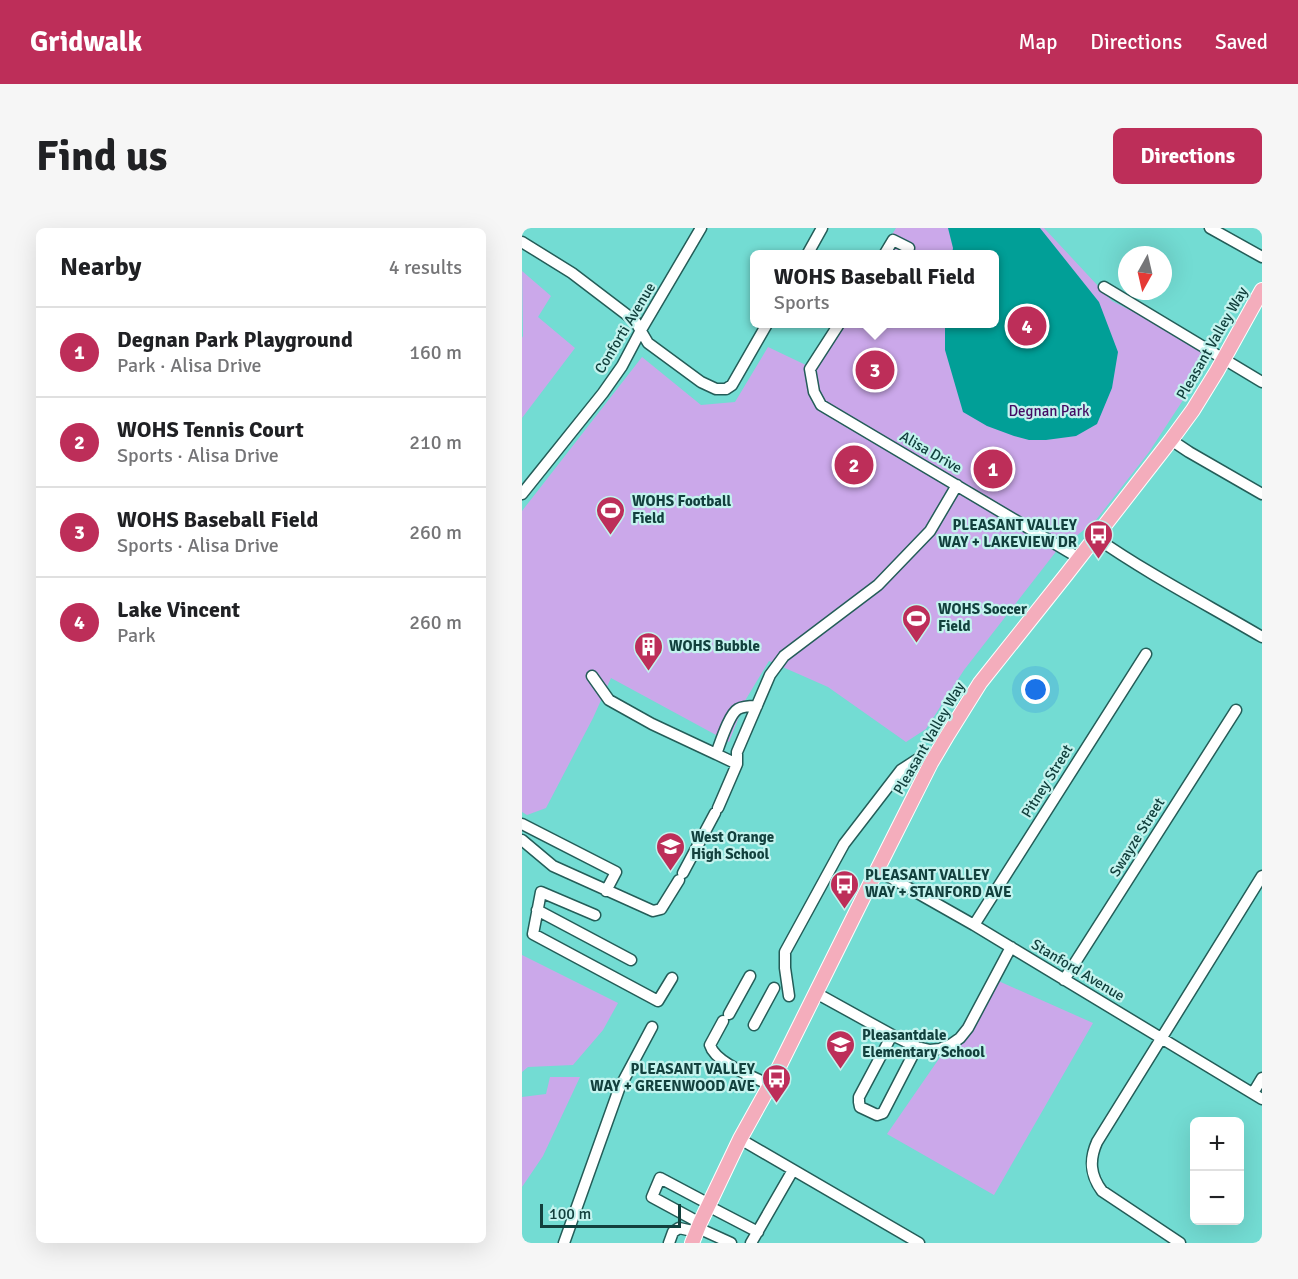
<!DOCTYPE html>
<meta charset="utf-8">
<style>
body{margin:0;font-family:Signika,sans-serif;background:#f6f6f6;color:#202124}
.controls{position:absolute;right:18px;bottom:18px;display:grid;overflow:hidden;border-radius:9px;box-shadow:0 6px 24px #0002}
.controls button{width:54px;height:54px;display:grid;place-items:center;padding:0;border:0;border-bottom:2px solid #e0e0e0;background:#fff;color:#202124;font:30px sans-serif}
.compass{position:absolute;left:596px;top:18px;width:54px;height:54px;border-radius:50%;background:#fff;box-shadow:0 6px 24px #0002;rotate:188deg}
.scale{position:absolute;left:18px;bottom:15px;width:141px;box-sizing:border-box;padding-left:6px;border:3px solid #12403d;border-top:0;font-size:16px;line-height:21px;white-space:nowrap;color:#12403d;-webkit-text-stroke:4px #c3f3ee;paint-order:stroke}
.you{position:absolute;left:514px;top:462px;width:21px;height:21px;margin:-15px;border:4px solid #fff;border-radius:50%;background:#1a73e8;box-shadow:0 0 0 9px #1a73e833}
.badge{display:grid;place-items:center;width:39px;height:39px;border-radius:50%;background:#bd2e59;color:#fff;font-size:20px;font-weight:700}
.pin{position:absolute;translate:-50% -50%;border:3px solid #fff;box-shadow:0 2px 6px #0006}
.popup{position:absolute;left:228px;top:22px;width:249px;height:78px;box-sizing:border-box;display:grid;place-content:center;border-radius:9px;background:#fff;filter:drop-shadow(0 2px 4px #0005);font-size:20px;white-space:nowrap;color:#757577}
.popup b{font-size:22px;color:#202124}
.popup::after{content:'';position:absolute;left:50%;top:100%;margin-left:-12px;border:12px solid transparent;border-top-color:#fff}
.list{margin:0;padding:0;list-style:none}
h2{display:flex;justify-content:space-between;align-items:center;height:78px;margin:0;padding:0 24px;font-size:26px}
h2 small{font-size:20px;font-weight:400;color:#757577}
.list li{display:grid;grid-template-columns:39px 1fr auto;gap:18px;align-items:center;box-sizing:border-box;height:90px;padding:0 24px;border-top:2px solid #e0e0e0}
.list b{display:block;font-size:22px;white-space:nowrap}
.list p{margin:0;font-size:20px;white-space:nowrap;color:#757577}
.list em{font-size:20px;font-style:normal;color:#757577}
.map{position:relative;flex:none;width:740px;height:1015px;overflow:hidden;border-radius:9px}
header{display:flex;align-items:center;gap:36px;box-sizing:border-box;height:84px;padding:0 30px;background:#bd2e59;color:#fff}
header strong{font-size:28px}
nav{display:flex;gap:33px;margin-inline-start:auto;font-size:21px}
.intro{display:flex;align-items:center;justify-content:space-between;box-sizing:border-box;height:144px;padding:0 36px}
h1{margin:0;font-size:42px}
.button{padding:15px 27px;border-radius:9px;background:#bd2e59;color:#fff;font-size:21px;font-weight:700}
main{display:flex;gap:36px;padding:0 36px}
aside{flex:1;background:#fff;border-radius:9px;box-shadow:0 6px 24px #0002}
.map>svg:first-child{display:block}
.green{fill:#cba8ea}
.water{fill:#019f97}
.lines{fill:none;stroke-linecap:round;stroke-linejoin:round}
.minor-casing{stroke:#245d58;stroke-width:13}
.major-casing{stroke:#fff;stroke-width:16}
.minor{stroke:#fff;stroke-width:10}
.major{stroke:#f4adbc;stroke-width:14}
.labels{text-anchor:middle;stroke-width:4.5;stroke-linejoin:round;paint-order:stroke}
.street-label{font-size:15px;fill:#12403d;stroke:#c3f3ee}
.park-label{font-size:15px;fill:#430c63;stroke:#c3f3ee}
.poi-label{font-size:15px;font-weight:bold;fill:#12403d;stroke:#c3f3ee;text-anchor:start}
</style>
<header>
<strong>Gridwalk</strong>
<nav><a>Map</a><a>Directions</a><a>Saved</a></nav>
</header>
<div class="intro"><h1>Find us</h1><a class="button">Directions</a></div>
<main>
<aside>
<h2>Nearby<small>4 results</small></h2>
<ul class="list">
<li><span class="badge">1</span><div><b>Degnan Park Playground</b><p>Park · Alisa Drive</p></div><em>160 m</em></li>
<li><span class="badge">2</span><div><b>WOHS Tennis Court</b><p>Sports · Alisa Drive</p></div><em>210 m</em></li>
<li><span class="badge">3</span><div><b>WOHS Baseball Field</b><p>Sports · Alisa Drive</p></div><em>260 m</em></li>
<li><span class="badge">4</span><div><b>Lake Vincent</b><p>Park</p></div><em>260 m</em></li>
</ul>
</aside>
<div class="map">
<svg width="740" height="1015" viewBox="0 0 740 1015">
<rect width="100%" height="100%" fill="#73dcd3"/>
<path class="green" d="M 374,0 L 522,0 L 590,73 L 682,119 L 685,125 L 686,134 L 627,224 L 574,292 L 547,314 L 543,312 L 442,442 L 404,501 L 384,514 L 306,459 L 247,433 L 224,471 L 207,514 L 89,450 L 71,490 L 24,580 L 5,587 L 0,584 L 0,283 L 120,129 L 179,177 L 213,174 L 246,119 L 288,139 L 315,96 L 473,96 L 473,27 L 358,26 Z
M 0,43 L 29,68 L 16,89 L 53,120 L 0,190 L 0,110 L 1,108 Z
M 0,727 L 96,775 L 81,802 L 51,837 L 6,839 L 0,844 Z
M 472,751 L 571,795 L 472,967 L 365,906 Z
M 28,849 L 58,849 L 21,928 L 0,959 L 0,869 L 24,866 Z"/>
<path class="water" d="M 426,0 L 518,0 L 577,74 L 596,124 L 590,160 L 575,196 L 554,208 L 524,212 L 507,212 L 492,208 L 465,198 L 441,184 L 423,122 L 423,96 L 473,96 L 473,27 L 430,26 L 431,20 Z"/>
<g class="lines">
<defs>
<path id="minor" d="M 688,0 L 740,29
M 0,14 L 50,45 L 113,93 L 126,115 L 179,154 L 194,161 L 204,161 L 210,157 L 245,96
M 285,27 L 300,0
M 362,27 L 371,12 L 387,20
M 582,59 L 740,154
M 317,96 L 288,141 L 292,164 L 299,177 L 557,330
M 649,212 L 667,224 L 740,266
M 0,266 L 81,165 L 100,138 L 119,102 L 179,0
M 573,309 C 626,346 684,376 740,409
M 70,448 L 87,472 L 130,496 L 194,526 C 198,516 207,486 216,481 C 221,478 229,478 235,478
M 194,526 L 215,536
M 196,580 L 215,536 L 215,524 L 248,447 L 262,428 L 356,357 L 408,303 L 435,257
M 0,596 L 94,644 L 84,663
M 0,612 L 31,638 L 131,683 L 139,681 L 157,652
M 355,642 L 452,697 L 740,871
M 161,645 L 193,585
M 15,682 L 109,732
M 73,687 L 19,664 L 11,706 L 136,773 L 150,750
M 452,697 L 624,426
M 542,752 L 714,482
M 294,765 L 370,807 L 395,819 L 408,822 L 418,821 L 428,817 L 438,810 L 446,800 L 489,719
M 267,768 L 263,740 L 263,724 L 322,616 L 379,542 L 396,531 L 409,535
M 207,786 L 228,748
M 201,793 L 188,817 C 193,835 232,849 248,857
M 232,797 L 252,760
M 370,807 L 337,869 L 337,874 L 338,879 L 355,887 L 361,885 L 395,819
M 731,865 L 740,850
M 218,911 L 397,1015
M 186,978 L 236,1004
M 178,995 L 130,969 L 138,950 L 187,976
M 176,1000 L 209,1015
M 42,1015 L 97,861 L 130,799
M 147,1015 L 151,1004 L 157,1000 L 175,1004
M 229,1015 L 271,942
M 658,1015 L 580,963 C 568,947 567,932 575,914 L 740,648"/>
<path id="major" d="M 170,1015 L 178,995 L 218,911 L 248,857 L 346,660 L 409,535 L 425,508 L 458,455 L 544,347 L 649,212 L 671,182 L 695,143 L 740,62"/>
</defs>
<use href="#minor" class="minor-casing"/>
<use href="#major" class="major-casing"/>
<use href="#minor" class="minor"/>
<use href="#major" class="major"/>
</g>
<defs>
<symbol id="stadium-pin" viewBox="-11 -11 22 30"><path d="M0 17L-7.5 6A9.5 9.5 0 1 1 7.5 6Z" fill="#bd2e59" stroke="#c3f3ee"/><path d="M0-5a6.5 5 0 1 0 0 10a6.5 5 0 1 0 0-10ZM-3.5-1.8h7v3.6h-7Z" fill="#fff"/></symbol>
<symbol id="bus-pin" viewBox="-11 -11 22 30"><path d="M0 17L-7.5 6A9.5 9.5 0 1 1 7.5 6Z" fill="#bd2e59" stroke="#c3f3ee"/><path d="M-5-6H5V4H4V6H2V4H-2V6H-4V4H-5ZM-3.5-4V0h7V-4ZM-3.5 1.2v1.5H-2V1.2ZM2 1.2v1.5H3.5V1.2Z" fill="#fff"/></symbol>
<symbol id="building-pin" viewBox="-11 -11 22 30"><path d="M0 17L-7.5 6A9.5 9.5 0 1 1 7.5 6Z" fill="#bd2e59" stroke="#c3f3ee"/><path d="M-4-6H4V6H1V3H-1V6H-4ZM-2.5-4.3h1.7v1.8h-1.7ZM.8-4.3h1.7v1.8H.8ZM-2.5-1h1.7V.8h-1.7ZM.8-1h1.7V.8H.8Z" fill="#fff"/></symbol>
<symbol id="school-pin" viewBox="-11 -11 22 30"><path d="M0 17L-7.5 6A9.5 9.5 0 1 1 7.5 6Z" fill="#bd2e59" stroke="#c3f3ee"/><path d="M0-5L7-2L0 1L-7-2ZM-4 1L0 2.5L4 1V4Q0 6-4 4Z" fill="#fff"/></symbol>
</defs>
<g fill-rule="evenodd">
<use href="#stadium-pin" x="72" y="266" width="33" height="45"/>
<use href="#bus-pin" x="560" y="290" width="33" height="45"/>
<use href="#stadium-pin" x="378" y="374" width="33" height="45"/>
<use href="#building-pin" x="110" y="402" width="33" height="45"/>
<use href="#school-pin" x="132" y="602" width="33" height="45"/>
<use href="#bus-pin" x="306" y="640" width="33" height="45"/>
<use href="#school-pin" x="302" y="800" width="33" height="45"/>
<use href="#bus-pin" x="238" y="834" width="33" height="45"/>
</g>
<g class="labels">
<g class="street-label">
<text transform="translate(103 100) rotate(-59)" y="5">Conforti Avenue</text>
<text transform="translate(690 115) rotate(-60)" y="5">Pleasant Valley Way</text>
<text transform="translate(409 224) rotate(30)" y="5">Alisa Drive</text>
<text transform="translate(407 510) rotate(-60)" y="5">Pleasant Valley Way</text>
<text transform="translate(525 553) rotate(-58)" y="5">Pitney Street</text>
<text transform="translate(615 609) rotate(-58)" y="5">Swayze Street</text>
<text transform="translate(556 742) rotate(31)" y="5">Stanford Avenue</text>
</g>
<g class="park-label">
<text x="527" y="188">Degnan Park</text>
</g>
<g class="poi-label">
<text x="110" y="278">WOHS Football<tspan x="110" dy="17">Field</tspan></text>
<text x="555" y="302" text-anchor="end">PLEASANT VALLEY<tspan x="555" dy="17">WAY + LAKEVIEW DR</tspan></text>
<text x="416" y="386">WOHS Soccer<tspan x="416" dy="17">Field</tspan></text>
<text x="147" y="423">WOHS Bubble</text>
<text x="169" y="614">West Orange<tspan x="169" dy="17">High School</tspan></text>
<text x="343" y="652">PLEASANT VALLEY<tspan x="343" dy="17">WAY + STANFORD AVE</tspan></text>
<text x="340" y="812">Pleasantdale<tspan x="340" dy="17">Elementary School</tspan></text>
<text x="233" y="846" text-anchor="end">PLEASANT VALLEY<tspan x="233" dy="17">WAY + GREENWOOD AVE</tspan></text>
</g>
</g>
</svg>
<div class="controls">
<button>+</button>
<button>−</button>
</div>
<svg class="compass" viewBox="-18 -18 36 36"><path d="M0-13l5 13h-10z" fill="#e53935"/><path d="M0 13l5-13h-10z" fill="#757577"/></svg>
<div class="scale">100 m</div>
<div class="you"></div>
<div class="pin badge" style="left:471px;top:241px">1</div>
<div class="pin badge" style="left:332px;top:237px">2</div>
<div class="pin badge" style="left:353px;top:142px">3</div>
<div class="popup"><b>WOHS Baseball Field</b>Sports</div>
<div class="pin badge" style="left:505px;top:98px">4</div>
</div>
</main>
